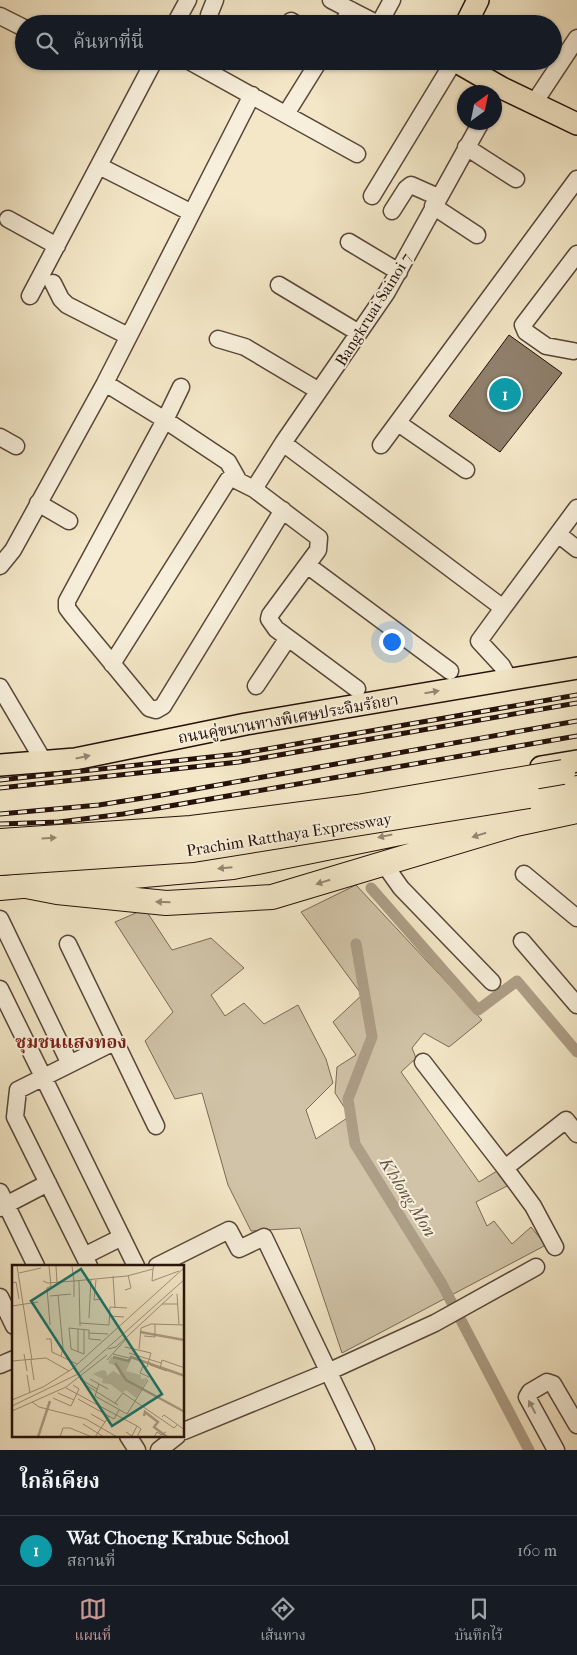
<!DOCTYPE html>
<html lang="th">
<meta charset="utf-8">
<style>
body{margin:0;font-family:"IM FELL French Canon","Noto Serif Thai",serif;background:#20242c;color:#f1f3f6}
.compass{position:absolute;left:457px;top:85px;width:45px;height:45px;border-radius:50%;background:#171b24;box-shadow:0 1px 4px #0004;rotate:33deg}
.you{position:absolute;left:391px;top:641px;width:18px;height:18px;margin:-12px;border:4px solid #fff;border-radius:50%;background:#1a73e8;box-shadow:0 0 0 8px #1a73e833}
.badge{display:grid;place-items:center;width:32px;height:32px;border-radius:50%;background:#c59692;color:#fff;font-size:16px;font-weight:700}
.pin{position:absolute;translate:-50% -50%;border:2px solid #fff;box-shadow:0 1px 5px #0006}
.list{margin:0;padding:0;list-style:none}
h2{display:flex;justify-content:space-between;align-items:center;height:65px;margin:0;padding:0 20px;font-size:21px}
h2 small{font-size:16px;font-weight:400;color:#9ea1a6}
.list li{display:grid;grid-template-columns:32px 1fr auto;gap:15px;align-items:center;box-sizing:border-box;height:70px;padding:0 20px;border-top:1px solid #363941}
.list b{display:block;font-size:19px;white-space:nowrap}
.list p{margin:0;font-size:16px;white-space:nowrap;color:#9ea1a6}
.list em{font-size:16px;font-style:normal;color:#9ea1a6}
.icon{flex:none;width:28px;height:28px;fill:none;stroke:currentColor;stroke-width:2;stroke-linecap:round;stroke-linejoin:round}
.map{position:relative;flex:none;width:577px;height:1450px;overflow:hidden}
.search{position:absolute;background:#171b24;box-shadow:0 1px 4px #0004;left:15px;right:15px;top:15px;height:55px;display:flex;align-items:center;gap:12px;box-sizing:border-box;padding:0 18px;border-radius:28px;color:#9ea1a6;font-size:19px}
.sheet{height:135px;background:#171b24}
nav{display:flex;justify-content:space-around;align-items:center;box-sizing:border-box;height:70px;border-top:1px solid #363941;background:#171b24;font-size:14px;color:#9ea1a6}
nav a{display:grid;justify-items:center;gap:2px}
nav .on{color:#c59692}
.map>svg:first-child{display:block}
.green{fill:#d0c3a7;stroke:#7a6a58}
.lines{fill:none;stroke-linecap:round;stroke-linejoin:round}
.canal{stroke:#ad9e87;stroke-width:11}
.building{fill:#90806c;stroke:#25110a}
.minor-casing{stroke:#584639;stroke-width:19}
.major-casing{stroke:#25110a;stroke-width:24}
.highway-casing{stroke:#25110a;stroke-width:26}
.minor{stroke:#f7efdb;stroke-width:16}
.major{stroke:#f3e7c7;stroke-width:21}
.highway{stroke:#f3e7c7;stroke-width:24}
.rail-casing{stroke:#25110a;stroke-width:5}
.rail{stroke:#f7efdb;stroke-width:3;stroke-dasharray:9;stroke-linecap:butt}
.highway-bridge-casing{stroke:#25110a;stroke-width:26;stroke-linecap:butt}
.highway-bridge{stroke:#f3e7c7;stroke-width:24}
.oneway{fill:#968772}
.oneway2{fill:#988b7d}
.labels{text-anchor:middle;stroke-width:4;stroke-linejoin:round;paint-order:stroke}
.street-label{font-size:16px;fill:#25110a;stroke:#f7efdb}
.neighbourhood-label{font-size:18px;font-weight:bold;fill:#7a1f14;stroke:#f7efdb}
.water-label{font-size:18px;font-style:italic;fill:#625042;stroke:#f7efdb}
.inset-river{fill:none;stroke:#ad9e87;stroke-width:2.5}
.inset-road{fill:none;stroke:#a1917b;stroke-width:1}
.view{fill:#0f766e;fill-opacity:0.15;stroke:#0f766e;stroke-width:2.5}
.inset-edge{fill:none;stroke:#25110a;stroke-width:2.5}
</style>
<div class="map">
<svg width="577" height="1450" viewBox="0 0 577 1450">
<rect width="100%" height="100%" fill="#f3e7c7"/>
<filter id="stains"><feTurbulence type="fractalNoise" baseFrequency=".004" numOctaves="4"/><feColorMatrix values="0 0 0 0 .2 0 0 0 0 .09 0 0 0 0 .02 0 0 0 .5 -.17"/></filter>
<radialGradient id="worn" r=".72"><stop offset=".6" stop-color="#630" stop-opacity="0"/><stop offset="1" stop-color="#630" stop-opacity=".3"/></radialGradient>
<path class="green" d="M 356,885 L 482,1020 L 449,1047 L 424,1033 L 412,1048 L 416,1058 L 401,1072 L 479,1182 L 497,1171 L 509,1185 L 476,1202 L 487,1226 L 494,1221 L 512,1244 L 531,1227 L 546,1245 L 342,1353 L 300,1228 L 251,1231 L 228,1185 L 202,1093 L 175,1099 L 145,1041 L 173,1012 L 115,922 L 145,909 L 172,950 L 211,938 L 244,968 L 211,995 L 225,1016 L 244,1003 L 264,1024 L 298,1005 L 326,1059 L 333,1083 L 306,1110 L 316,1139 L 350,1116 L 335,1093 L 337,1067 L 356,1055 L 333,1022 L 362,995 L 301,912 Z"/>
<g class="lines">
<path class="canal" d="M 371,888 L 478,1010 L 517,981 L 577,1052
M 356,944 L 372,1037 L 348,1099 L 355,1144 L 442,1284 L 529,1450"/>
</g>
<path class="building" d="M 509,335 L 562,373 L 500,452 L 449,416 Z"/>
<g class="lines">
<defs>
<path id="minor" d="M 331,0 L 378,24
M 0,16 L 24,28
M 291,21 L 296,24
M 175,24 L 188,0
M 210,24 L 209,15 L 215,0
M 342,24 L 351,10
M 379,24 L 392,0
M 189,61 L 357,154
M 534,103 L 577,38
M 286,114 L 319,61
M 466,147 L 516,179
M 99,166 L 190,212
M 372,196 L 454,61
M 433,206 L 477,235
M 392,211 L 406,189 L 411,185 L 438,197
M 8,219 L 57,246
M 349,242 L 399,272
M 53,283 L 61,299 L 67,305 L 128,336
M 279,285 L 359,333
M 30,296 L 154,61
M 218,339 L 245,347 L 319,391
M 573,351 L 546,346 L 526,332 L 523,325 L 577,254
M 105,383 L 165,420 L 181,387
M 398,423 L 466,470
M 0,437 L 16,446
M 283,443 L 503,608 L 577,508
M 381,445 L 577,179
M 237,478 L 228,462 L 165,420 L 67,601 L 67,608 L 73,616 L 149,708 L 156,710 L 163,706 L 283,510
M 254,489 L 283,443 L 387,292 L 481,122
M 38,503 L 69,521
M 558,534 L 577,549
M 307,565 L 450,671
M 0,566 L 13,550 L 105,383 L 252,95
M 503,608 L 479,641 L 502,666 L 509,679
M 112,664 L 228,480 L 232,478 L 254,489 L 319,538 L 318,550 L 270,615 L 269,619 L 276,629 L 357,689
M 256,686 L 288,638
M 0,687 L 43,760
M 384,864 L 401,888 L 492,982
M 524,874 L 577,918
M 0,919 L 70,1064
M 522,941 L 577,1005
M 68,944 L 156,1126
M 0,989 L 136,1266
M 423,1062 L 505,1168
M 0,1192 L 36,1266
M 0,1208 L 48,1183
M 555,1247 L 533,1206 L 505,1168 L 566,1120 L 577,1134
M 84,1256 L 122,1237
M 89,1266 L 15,1117 L 18,1090 L 114,1042
M 157,1266 L 229,1230 L 239,1249 L 264,1237 L 366,1450
M 0,1297 L 14,1326
M 0,1365 L 14,1359
M 184,1431 L 330,1371 L 435,1323 L 536,1267
M 128,1436 L 137,1450
M 159,1450 L 177,1436
M 556,1450 L 527,1397 L 530,1392 L 547,1382 L 553,1384 L 577,1425"/>
<path id="major" d="M 466,24 L 478,0
M 455,61 L 502,88 L 577,124
M 0,765 L 75,759 L 246,724 L 577,668
M 541,767 L 577,761
M 436,811 L 449,823 L 562,803"/>
<path id="highway" d="M 529,796 L 577,788
M 26,886 L 57,892 L 166,903 L 272,897 L 516,824 L 577,811
M 0,888 L 233,867 L 449,823"/>
</defs>
<use href="#minor" class="minor-casing"/>
<use href="#major" class="major-casing"/>
<use href="#highway" class="highway-casing"/>
<use href="#minor" class="minor"/>
<use href="#major" class="major"/>
<use href="#highway" class="highway"/>
<defs>
<path id="rail" d="M 0,780 L 238,754 L 577,695
M 0,788 L 239,762 L 577,703
M 0,814 L 99,805 L 162,795 L 577,721
M 0,824 L 59,822 L 123,814 L 577,736"/>
</defs>
<use href="#rail" class="rail-casing"/>
<use href="#rail" class="rail"/>
<defs>
<path id="highway-bridge" d="M 0,841 L 191,828 L 357,807 L 563,772
M 0,863 L 193,850 L 529,796"/>
</defs>
<use href="#highway-bridge" class="highway-bridge-casing"/>
<use href="#highway-bridge" class="highway-bridge"/>
</g>
<defs><path id="oneway-solid" d="M-6-.8H1V-3.2L6.5 0L1 3.2V.8H-6Z" transform="scale(1.25)"/></defs>
<g class="oneway">
<use href="#oneway-solid" transform="translate(432 692) rotate(-10)"/>
<use href="#oneway-solid" transform="translate(83 757) rotate(-12)"/>
<use href="#oneway-solid" transform="translate(479 835) rotate(163)"/>
<use href="#oneway-solid" transform="translate(385 836) rotate(168)"/>
<use href="#oneway-solid" transform="translate(49 838) rotate(-4)"/>
<use href="#oneway-solid" transform="translate(225 868) rotate(175)"/>
<use href="#oneway-solid" transform="translate(323 882) rotate(163)"/>
<use href="#oneway-solid" transform="translate(163 902) rotate(-178)"/>
</g>
<use class="oneway2" href="#oneway-solid" transform="translate(532 1407) rotate(-118)"/>
<g class="labels">
<g class="street-label">
<text transform="translate(373 309) rotate(-58)" y="6">Bangkruai-Sainoi 7</text>
<text transform="translate(288 718) rotate(-10)" y="6">ถนนคู่ขนานทางพิเศษประจิมรัถยา</text>
<text transform="translate(289 834) rotate(-9)" y="6">Prachim Ratthaya Expressway</text>
</g>
<g class="neighbourhood-label">
<text x="71" y="1048">ชุมชนแสงทอง</text>
</g>
<g class="water-label">
<text transform="translate(408 1197) rotate(58)" y="6">Khlong Mon</text>
</g>
</g>
<g transform="translate(12 1265)">
<rect width="172" height="172" fill="#f3e7c7"/>
<path d="M 99,92 L 118,97 L 114,106 L 129,110 L 129,114 L 136,113 L 124,133 L 114,125 L 110,128 L 98,119 L 90,118 L 91,114 L 81,109 L 90,105 L 94,106 L 95,111 L 101,106 L 108,110 L 106,101 L 96,98 Z" fill="#d0c3a7"/>
<path class="inset-river" d="M 128,67 L 172,75M 101,92 L 117,96 L 119,92 L 173,111M 103,98 L 114,115 L 173,147M 132,151 L 133,147 L 146,157 L 142,162 L 155,172M 26,172 L 38,136"/>
<path class="inset-road" d="M 5,1 L 20,95M 37,1 L 39,21 L 35,23 L 38,60M 44,1 L 45,18M 60,1 L 62,16 L 115,11 L 141,4 L 142,1M 141,4 L 140,16 L 167,6M 7,8 L 29,3M 101,11 L 103,43M 84,15 L 82,35 L 88,34M 31,16 L 36,18 L 62,16 L 62,32M 67,16 L 68,61M 0,18 L 4,17 L 7,34M 113,25 L 119,23 L 116,10M 165,29 L 167,60M 46,30 L 51,83 L 49,91M 38,31 L 59,29M 150,39 L 166,39M 0,41 L 26,37M 97,51 L 112,52M 77,53 L 79,14M 68,58 L 97,60 L 98,42 L 115,43M 66,64 L 57,63 L 59,84 L 72,89 L 72,64M 77,68 L 96,69M 132,71 L 143,72 L 143,59M 34,74 L 39,74 L 40,87 L 65,99M 113,82 L 139,88 L 135,102 L 131,101 L 128,108 L 137,112M 96,84 L 104,82 L 161,29M 127,84 L 129,63 L 139,59 L 173,60M 66,87 L 66,64 L 77,65 L 77,74 L 89,75M 117,88 L 149,98M 12,89 L 15,106M 101,89 L 117,93M 19,95 L 22,115M 95,95 L 115,73M 0,96 L 34,93 L 57,106M 138,100 L 155,106M 148,104 L 150,95 L 173,103M 15,110 L 18,128M 68,114 L 85,124M 78,114 L 96,124M 72,119 L 106,140M 87,119 L 83,131 L 115,149M 54,123 L 125,161 L 129,164 L 125,172M 46,128 L 62,135M 41,133 L 59,141 L 67,124 L 61,120M 66,134 L 102,154 L 107,145M 0,135 L 31,122 L 60,104 L 173,2M 20,137 L 27,142 L 74,154 L 105,172M 103,138 L 111,128 L 162,163 L 165,160M 0,141 L 66,109 L 173,14M 0,146 L 54,122 L 95,90M 79,149 L 93,157M 115,149 L 136,115M 150,152 L 152,150 L 173,165M 71,159 L 92,172M 114,167 L 120,171 L 125,161M 48,172 L 51,163 L 58,163 L 80,172M 83,172 L 97,151M 142,172 L 145,167 L 149,170 L 154,167"/>
<path class="view" d="M 69,4 L 150,129 L 100,161 L 19,36 Z"/>
<rect width="172" height="172" class="inset-edge"/>
</g>
<rect width="100%" height="100%" filter="url(#stains)"/>
<rect width="100%" height="100%" fill="url(#worn)"/>
</svg>
<svg class="compass" viewBox="-18 -18 36 36"><path d="M0-13l5 13h-10z" fill="#e53935"/><path d="M0 13l5-13h-10z" fill="#9ea1a6"/></svg>
<div class="you"></div>
<div class="pin badge" style="left:505px;top:394px;background:#0f9aa8">1</div>
<div class="search"><svg class="icon" aria-label="search" viewBox="0 0 24 24"><circle cx="10" cy="10" r="6"/><path d="M15 15l6 6"/></svg>ค้นหาที่นี่</div>
</div>
<section class="sheet">
<h2>ใกล้เคียง<small></small></h2>
<ul class="list">
<li><span class="badge" style="background:#0f9aa8">1</span><div><b>Wat Choeng Krabue School</b><p>สถานที่</p></div><em>160 m</em></li>
</ul>
</section>
<nav>
<a class="on"><svg class="icon" aria-label="map" viewBox="0 0 24 24"><path d="M3 6l6-2 6 2 6-2v14l-6 2-6-2-6 2zM9 4v14M15 6v14"/></svg>แผนที่</a>
<a><svg class="icon" aria-label="directions" viewBox="0 0 24 24"><path d="M12 3l9 9-9 9-9-9zM9 14v-3h6M13 9l2 2-2 2"/></svg>เส้นทาง</a>
<a><svg class="icon" aria-label="saved" viewBox="0 0 24 24"><path d="M7 4h10v16l-5-4-5 4z"/></svg>บันทึกไว้</a>
</nav>
